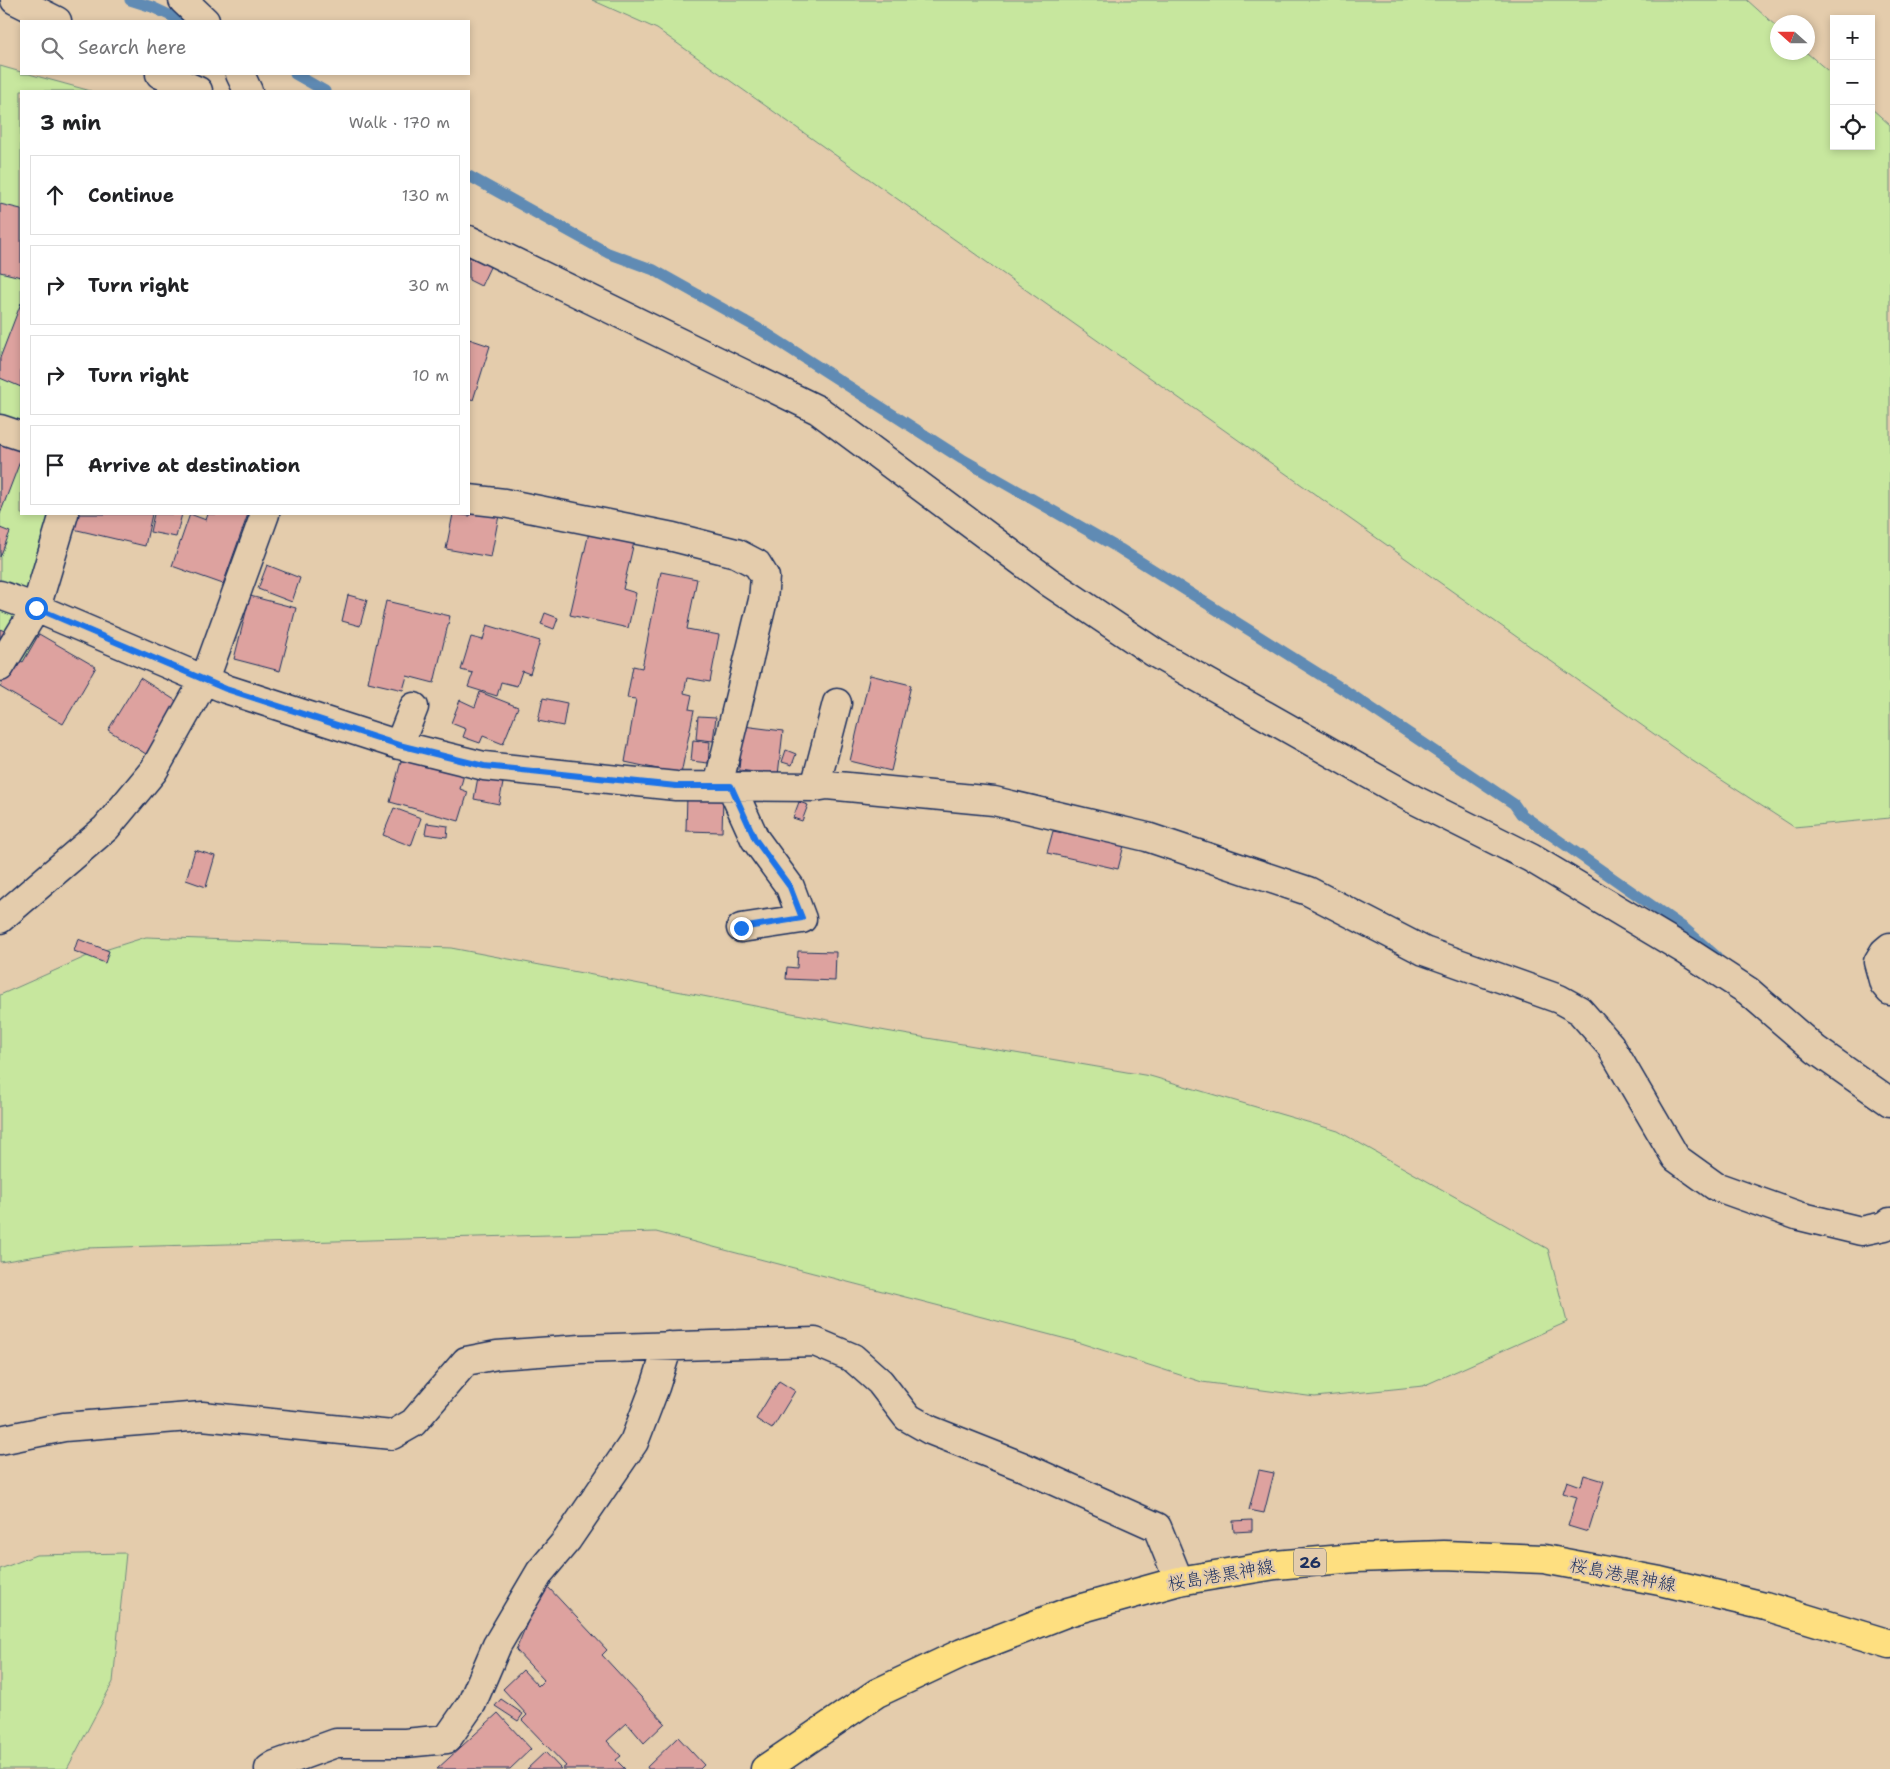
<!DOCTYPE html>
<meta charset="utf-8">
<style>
body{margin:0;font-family:"Shantell Sans","Klee One",sans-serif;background:#f2f2f2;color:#202124}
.controls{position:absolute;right:15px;top:15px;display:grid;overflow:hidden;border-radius:0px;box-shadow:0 2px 8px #0003}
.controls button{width:45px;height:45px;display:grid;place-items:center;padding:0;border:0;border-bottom:1px solid #e0e0e0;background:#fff;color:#202124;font:25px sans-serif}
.compass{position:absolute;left:1770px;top:15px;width:45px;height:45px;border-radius:50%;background:#fff;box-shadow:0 2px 8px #0003;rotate:291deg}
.stop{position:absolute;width:15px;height:15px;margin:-11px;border:4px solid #1a73e8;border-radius:50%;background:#fff}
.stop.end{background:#1a73e8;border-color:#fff;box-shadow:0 1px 5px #0008}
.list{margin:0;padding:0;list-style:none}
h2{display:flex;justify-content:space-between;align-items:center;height:65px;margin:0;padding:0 20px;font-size:21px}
h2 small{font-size:16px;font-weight:400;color:#757577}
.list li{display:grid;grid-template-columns:32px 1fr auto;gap:15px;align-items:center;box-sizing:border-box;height:80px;margin:0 10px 10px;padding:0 10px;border:1px solid #e0e0e0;border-radius:0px}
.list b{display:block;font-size:19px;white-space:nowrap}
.list em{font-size:16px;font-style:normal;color:#757577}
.icon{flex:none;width:28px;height:28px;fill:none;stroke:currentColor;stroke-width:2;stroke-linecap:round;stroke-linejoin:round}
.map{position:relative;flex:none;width:1890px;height:1769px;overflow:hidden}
.search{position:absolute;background:#fff;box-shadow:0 2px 8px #0003;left:20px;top:20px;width:450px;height:55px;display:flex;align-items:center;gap:12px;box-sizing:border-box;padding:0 18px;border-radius:0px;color:#757577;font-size:19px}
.panel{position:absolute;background:#fff;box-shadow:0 2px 8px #0003;left:20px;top:90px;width:450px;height:425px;border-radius:0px}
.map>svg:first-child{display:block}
.green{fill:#c7e79e;stroke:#718b7e}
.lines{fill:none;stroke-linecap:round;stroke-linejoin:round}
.stream{stroke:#608bb4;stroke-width:11}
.building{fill:#dda29f;stroke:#1b2f5e}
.minor-casing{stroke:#1b2f5e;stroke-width:31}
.major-casing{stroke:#1b2f5e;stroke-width:31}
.minor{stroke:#e4ccac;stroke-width:28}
.major{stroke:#fedf80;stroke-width:28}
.route{stroke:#1a73e8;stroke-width:6}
.labels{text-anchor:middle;stroke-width:5;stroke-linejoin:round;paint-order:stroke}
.shield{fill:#e4ccac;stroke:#575e75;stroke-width:1}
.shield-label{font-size:16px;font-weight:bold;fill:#1b2f5e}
.street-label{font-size:18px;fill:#1b2f5e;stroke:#e4ccac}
</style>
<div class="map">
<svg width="1890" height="1769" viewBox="0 0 1890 1769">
<rect width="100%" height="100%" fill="#e4ccac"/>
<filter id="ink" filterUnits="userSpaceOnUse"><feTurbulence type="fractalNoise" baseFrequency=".02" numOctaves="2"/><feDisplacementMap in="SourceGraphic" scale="10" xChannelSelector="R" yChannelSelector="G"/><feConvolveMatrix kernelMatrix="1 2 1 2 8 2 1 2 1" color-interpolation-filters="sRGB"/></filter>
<g filter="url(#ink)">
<path class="green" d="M 592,0 L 1747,0 L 1777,27 L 1778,52 L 1807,53 L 1834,76 L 1834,146 L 1871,146 L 1871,108 L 1890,125 L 1890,818 L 1794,827 L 1688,758 L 657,29 Z
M 0,66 L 21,72 L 21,74 L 29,74 L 91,91 L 21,91 L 21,514 L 64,514 L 29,668 L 0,668 Z
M 146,937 L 451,948 L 886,1031 L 1150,1076 L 1338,1131 L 1548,1249 L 1567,1322 L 1423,1386 L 1315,1397 L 1202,1382 L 1074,1341 L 656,1232 L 85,1248 L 0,1262 L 0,995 L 92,954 Z
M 126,1553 L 113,1682 L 67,1769 L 0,1769 L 0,1569 L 36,1555 Z"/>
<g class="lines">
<path class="stream" d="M 130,0 L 152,7 L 182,21
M 295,74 L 325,91
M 469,176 L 608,253 L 654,270 L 761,330 L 962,459 L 1120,549 L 1346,691 L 1514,804 L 1521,814 L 1684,928 L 1717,957"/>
</g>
<path class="building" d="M 0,204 L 21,209 L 21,277 L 0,272 Z
M 469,253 L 491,265 L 481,286 L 469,280 Z
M 21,303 L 21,387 L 0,378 L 0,358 Z
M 469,339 L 490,346 L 473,400 L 469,398 Z
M 0,441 L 21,449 L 21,459 L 0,514 Z
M 473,505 L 500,510 L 491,557 L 446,549 L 453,514 L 470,516 Z
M 76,514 L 152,514 L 145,546 L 73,529 Z
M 154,514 L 182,514 L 176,537 L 150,532 Z
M 190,514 L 206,520 L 208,514 L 248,514 L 223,584 L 172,566 Z
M 0,528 L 10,532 L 0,557 Z
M 590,528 L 635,538 L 623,589 L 636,593 L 628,628 L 570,615 Z
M 267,565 L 300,578 L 292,602 L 258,589 Z
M 661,572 L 697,579 L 687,629 L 719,635 L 710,682 L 687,678 L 684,693 L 692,695 L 689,709 L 694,710 L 681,774 L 625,762 L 636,699 L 627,698 L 633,666 L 642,668 Z
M 348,595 L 367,600 L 360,626 L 342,621 Z
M 250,596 L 296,608 L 280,671 L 234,659 Z
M 386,601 L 450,616 L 434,683 L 407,676 L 403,690 L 368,682 Z
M 545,613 L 558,618 L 554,629 L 541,624 Z
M 487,625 L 540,641 L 530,674 L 522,671 L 517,686 L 501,682 L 497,696 L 468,687 L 473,673 L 461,670 L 471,637 L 483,640 Z
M 0,629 L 13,635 L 0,656 Z
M 39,634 L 96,667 L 63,724 L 0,687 L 16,658 L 23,662 Z
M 870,675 L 911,685 L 891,771 L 850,761 Z
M 140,678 L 178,702 L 146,754 L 108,730 Z
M 480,692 L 518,707 L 503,744 L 483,736 L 480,743 L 463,737 L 466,729 L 451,723 L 460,700 L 475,707 Z
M 543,698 L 567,703 L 563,726 L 538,721 Z
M 698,716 L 716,717 L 713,741 L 696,739 Z
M 743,726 L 783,731 L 778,775 L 739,770 Z
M 693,740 L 710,742 L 708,763 L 691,761 Z
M 786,750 L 796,754 L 792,765 L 782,762 Z
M 403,754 L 465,771 L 460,789 L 468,792 L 459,821 L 390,802 Z
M 478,777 L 503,783 L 499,804 L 474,799 Z
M 687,795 L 723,797 L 722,832 L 686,831 Z
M 799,802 L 808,805 L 802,821 L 793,818 Z
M 394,808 L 421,818 L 411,846 L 383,835 Z
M 427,823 L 448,826 L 447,837 L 425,834 Z
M 1065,824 L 1126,837 L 1118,869 L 1047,853 L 1053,831 L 1063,833 Z
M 195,850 L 215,856 L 206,887 L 186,880 Z
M 78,939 L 109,951 L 105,963 L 74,951 Z
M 798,951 L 836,952 L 835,981 L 786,979 L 787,967 L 797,968 Z
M 779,1381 L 795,1391 L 772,1429 L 756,1419 Z
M 1259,1470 L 1274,1473 L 1264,1513 L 1249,1510 Z
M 1584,1475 L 1604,1481 L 1588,1532 L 1568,1526 L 1577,1497 L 1563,1493 L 1567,1481 L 1581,1486 Z
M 1252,1520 L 1252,1531 L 1234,1532 L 1233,1521 Z
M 548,1587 L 607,1650 L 602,1655 L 665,1723 L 644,1743 L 627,1723 L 607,1741 L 621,1756 L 616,1760 L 625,1769 L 562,1769 L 566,1766 L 522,1720 L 527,1715 L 503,1689 L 523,1670 L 538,1686 L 544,1680 L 516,1650 L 528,1621 Z
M 501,1699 L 523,1714 L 518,1721 L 495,1706 Z
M 498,1713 L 531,1749 L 510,1769 L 437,1769 Z
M 678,1737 L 704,1765 L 700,1769 L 648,1769 L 647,1767 Z
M 545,1752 L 561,1769 L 527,1769 Z"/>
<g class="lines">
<defs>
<path id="minor" d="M 15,0 L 57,21
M 183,0 L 205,21
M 160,74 L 198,91
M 240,74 L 248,91
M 469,240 L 818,410 L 1049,582 L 1155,653 L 1413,799 L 1531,858 L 1685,950 L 1748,991 L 1816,1050 L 1890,1102
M 0,429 L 21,436
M 469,499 L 504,503 L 673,537 L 736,553 L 757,564 L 765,577 L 763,600 L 718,786
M 0,595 L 36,608 L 226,689 L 399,745 L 484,766 L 676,786 L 815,787 L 827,785 L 994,801 L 1147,837 L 1308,891 L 1424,951 L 1559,999 L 1579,1010 L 1610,1045 L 1676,1158 L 1715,1186 L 1799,1216 L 1861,1231 L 1885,1226 L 1890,1222
M 0,667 L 36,608 L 64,514
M 399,745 L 414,707
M 731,786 L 755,839 L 790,887 L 802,919 L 741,928
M 815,787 L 837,703
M 0,919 L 106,828 L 154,770 L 205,679 L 265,514
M 1890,947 L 1884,952 L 1878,962 L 1884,984 L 1890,991
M 0,1440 L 64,1427 L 202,1416 L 392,1435 L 413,1423 L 466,1361 L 497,1355 L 581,1349 L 815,1342 L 853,1358 L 880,1382 L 907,1417 L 930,1430 L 1021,1466 L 1157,1527 L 1179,1581
M 269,1769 L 275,1765 L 336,1743 L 405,1743 L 447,1739 L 472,1703 L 497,1645 L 540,1572 L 567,1540 L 634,1442 L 655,1387 L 668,1346"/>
<path id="major" d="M 765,1769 L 877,1693 L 962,1653 L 1068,1612 L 1179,1581 L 1275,1565 L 1355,1558 L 1444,1555 L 1544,1559 L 1660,1581 L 1765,1606 L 1890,1644"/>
</defs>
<use href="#minor" class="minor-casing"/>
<use href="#major" class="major-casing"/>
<use href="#minor" class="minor"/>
<use href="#major" class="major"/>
</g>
</g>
<g class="lines" filter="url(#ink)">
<path class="route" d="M 36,608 L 226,689 L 399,745 L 484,766 L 676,786 L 731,786 L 755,839 L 790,887 L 802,918 L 741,928"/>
</g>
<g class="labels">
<rect class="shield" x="1294" y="1548.5" width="32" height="27" rx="4"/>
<g class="shield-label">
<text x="1310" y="1568">26</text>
</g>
<g class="street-label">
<text transform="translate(1221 1575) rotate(-10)" y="6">桜島港黒神線</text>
<text transform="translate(1623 1575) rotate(11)" y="6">桜島港黒神線</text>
</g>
</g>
</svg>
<div class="controls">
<button>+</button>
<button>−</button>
<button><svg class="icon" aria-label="locate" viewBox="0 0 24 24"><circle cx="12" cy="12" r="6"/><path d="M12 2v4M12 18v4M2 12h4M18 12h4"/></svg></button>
</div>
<svg class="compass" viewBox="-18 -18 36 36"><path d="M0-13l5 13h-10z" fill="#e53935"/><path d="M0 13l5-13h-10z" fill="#757577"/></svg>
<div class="stop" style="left:36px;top:608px"></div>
<div class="stop end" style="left:741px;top:928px"></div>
<div class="search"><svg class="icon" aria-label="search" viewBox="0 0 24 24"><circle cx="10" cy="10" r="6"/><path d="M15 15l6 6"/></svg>Search here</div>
<section class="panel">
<h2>3 min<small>Walk · 170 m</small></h2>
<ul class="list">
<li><svg class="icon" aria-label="ahead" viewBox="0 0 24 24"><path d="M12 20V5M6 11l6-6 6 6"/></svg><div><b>Continue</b></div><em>130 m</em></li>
<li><svg class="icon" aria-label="right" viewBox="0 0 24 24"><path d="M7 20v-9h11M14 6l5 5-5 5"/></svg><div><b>Turn right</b></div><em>30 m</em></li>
<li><svg class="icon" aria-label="right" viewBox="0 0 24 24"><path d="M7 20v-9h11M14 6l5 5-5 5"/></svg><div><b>Turn right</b></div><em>10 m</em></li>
<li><svg class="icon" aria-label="arrive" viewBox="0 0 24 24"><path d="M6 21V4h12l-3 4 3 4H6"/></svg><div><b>Arrive at destination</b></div></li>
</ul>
</section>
</div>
